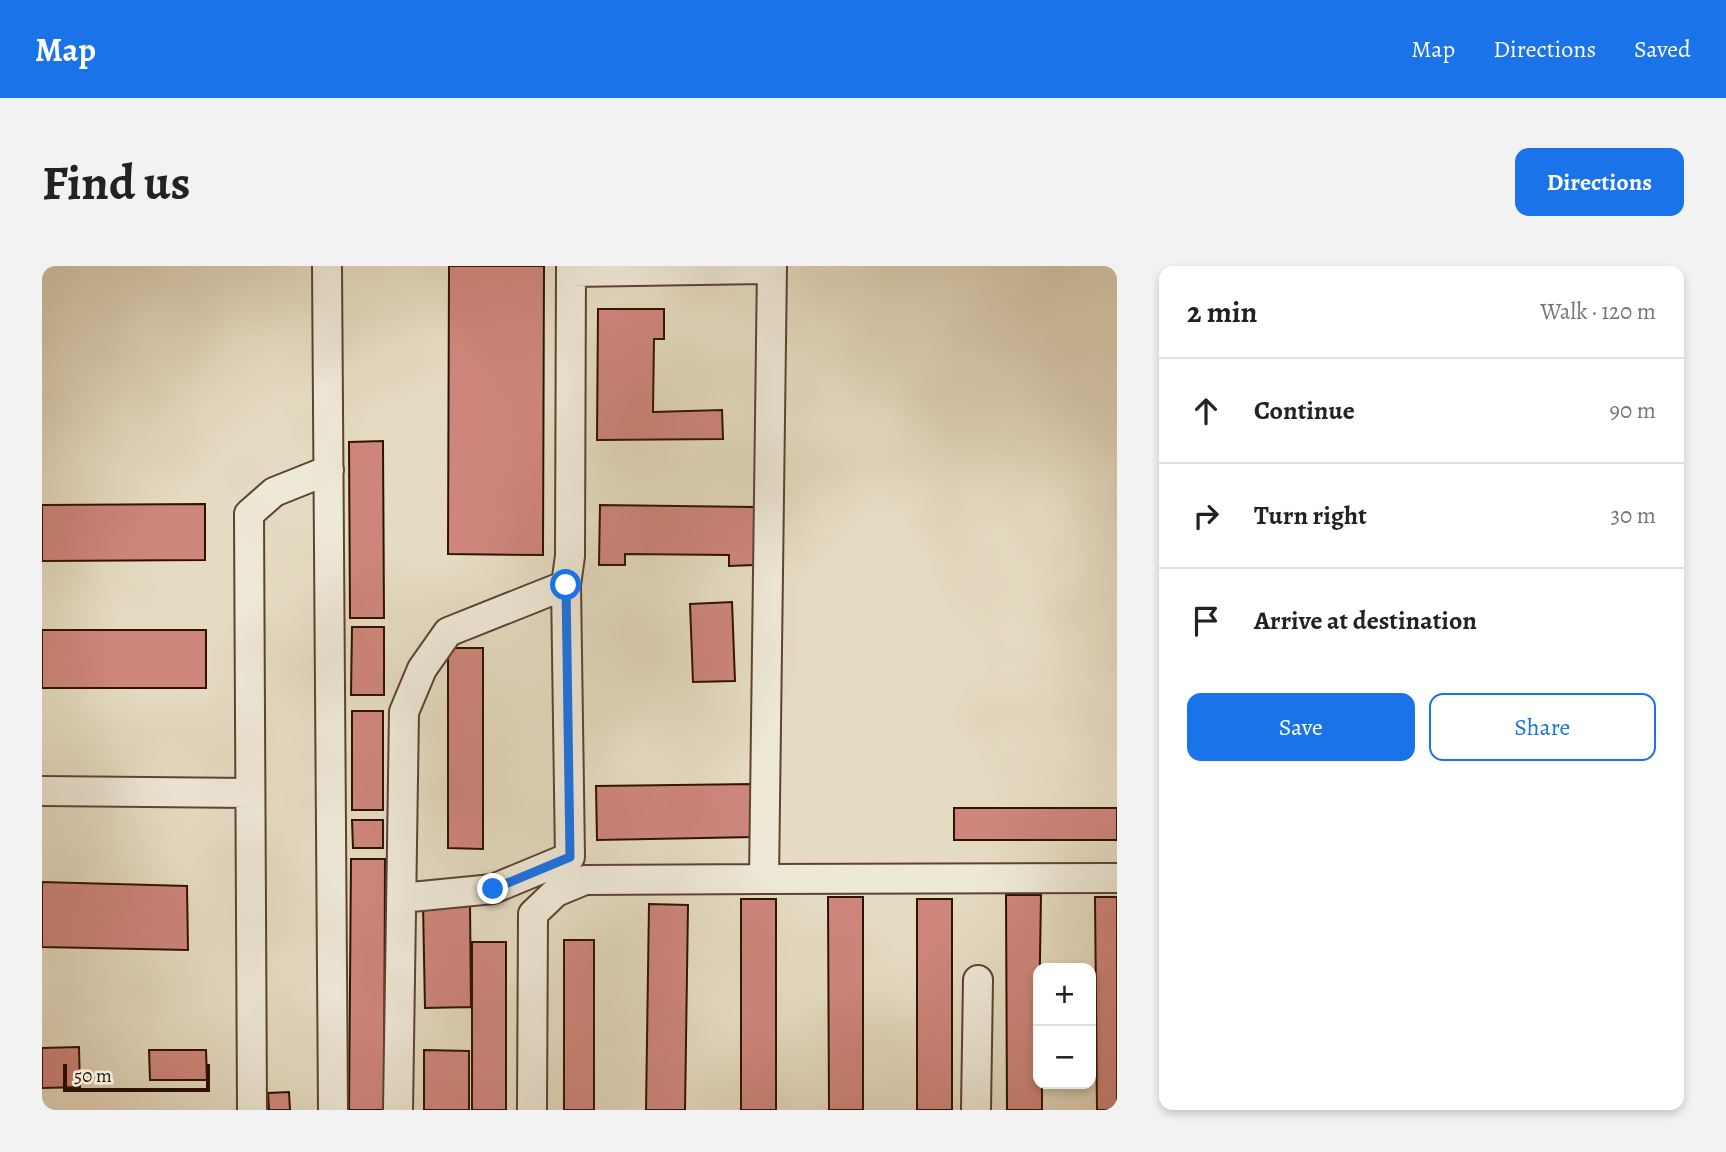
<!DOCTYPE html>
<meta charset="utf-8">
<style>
body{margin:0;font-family:Alegreya,serif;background:#f2f2f2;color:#222}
.controls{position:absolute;right:21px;bottom:21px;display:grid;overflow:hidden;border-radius:14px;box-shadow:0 4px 10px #0003}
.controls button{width:63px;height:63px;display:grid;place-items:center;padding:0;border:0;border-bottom:2px solid #e0e0e0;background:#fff;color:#222;font:35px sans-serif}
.scale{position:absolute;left:21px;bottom:18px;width:147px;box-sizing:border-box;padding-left:7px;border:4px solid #2f1201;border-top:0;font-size:19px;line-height:24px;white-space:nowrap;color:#2f1201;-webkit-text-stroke:5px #eee8d7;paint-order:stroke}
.stop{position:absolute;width:21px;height:21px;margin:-16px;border:5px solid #1a73e8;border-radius:50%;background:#fff}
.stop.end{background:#1a73e8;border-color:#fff;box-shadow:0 2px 7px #0008}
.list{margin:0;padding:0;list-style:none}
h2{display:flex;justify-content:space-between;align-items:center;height:91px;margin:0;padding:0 28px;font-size:30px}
h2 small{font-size:23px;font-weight:400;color:#767676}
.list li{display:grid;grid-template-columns:46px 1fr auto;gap:21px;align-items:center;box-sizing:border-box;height:105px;padding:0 28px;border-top:2px solid #e0e0e0}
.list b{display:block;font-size:26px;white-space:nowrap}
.list em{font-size:23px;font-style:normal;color:#767676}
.actions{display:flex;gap:14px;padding:21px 28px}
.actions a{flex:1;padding:16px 0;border:2px solid #1a73e8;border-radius:14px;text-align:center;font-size:24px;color:#1a73e8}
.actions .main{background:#1a73e8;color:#fff}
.icon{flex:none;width:38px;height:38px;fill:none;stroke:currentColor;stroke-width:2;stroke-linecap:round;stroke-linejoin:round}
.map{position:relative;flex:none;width:1075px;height:844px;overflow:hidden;border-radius:14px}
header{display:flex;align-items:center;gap:42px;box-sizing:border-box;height:98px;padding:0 35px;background:#1a73e8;color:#fff}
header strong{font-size:33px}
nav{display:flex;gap:38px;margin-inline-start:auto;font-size:24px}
.intro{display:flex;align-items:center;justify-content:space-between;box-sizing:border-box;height:168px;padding:0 42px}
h1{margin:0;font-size:49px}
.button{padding:18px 32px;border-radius:14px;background:#1a73e8;color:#fff;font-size:24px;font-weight:700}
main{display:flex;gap:42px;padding:0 42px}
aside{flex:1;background:#fff;border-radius:14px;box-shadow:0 4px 10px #0003}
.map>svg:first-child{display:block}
.building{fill:#ce867c;stroke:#2f1201;stroke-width:2}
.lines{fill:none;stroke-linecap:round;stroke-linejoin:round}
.minor-casing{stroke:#5c4431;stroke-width:32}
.minor{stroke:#eee8d7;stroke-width:28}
.route{stroke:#1a73e8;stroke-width:9}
</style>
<header>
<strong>Map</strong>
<nav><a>Map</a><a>Directions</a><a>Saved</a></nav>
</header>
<div class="intro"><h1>Find us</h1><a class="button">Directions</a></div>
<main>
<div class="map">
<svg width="1075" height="844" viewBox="0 0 1075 844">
<rect width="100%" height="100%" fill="#e5dbc2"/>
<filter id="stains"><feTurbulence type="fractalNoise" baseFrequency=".00286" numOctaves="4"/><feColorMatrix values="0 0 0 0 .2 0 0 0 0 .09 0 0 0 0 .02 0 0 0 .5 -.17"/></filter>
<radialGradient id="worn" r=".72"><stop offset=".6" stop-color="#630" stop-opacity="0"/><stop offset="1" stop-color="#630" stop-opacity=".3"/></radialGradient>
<path class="building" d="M 407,0 L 502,0 L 501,289 L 406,288 Z
M 556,43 L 622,43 L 622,73 L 612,73 L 611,146 L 680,144 L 681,173 L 555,174 Z
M 341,175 L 342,352 L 308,352 L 307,176 Z
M 163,238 L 163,294 L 0,295 L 0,239 Z
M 558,239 L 712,241 L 712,299 L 687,300 L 687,289 L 583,288 L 583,299 L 557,299 Z
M 690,336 L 693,415 L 651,416 L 648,338 Z
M 310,361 L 342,361 L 342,429 L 309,429 Z
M 0,364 L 164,364 L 164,422 L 0,422 Z
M 406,382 L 441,382 L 441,583 L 406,582 Z
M 310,445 L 341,445 L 341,544 L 310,544 Z
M 712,518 L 713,571 L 555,574 L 554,520 Z
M 912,542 L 1075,542 L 1075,574 L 912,574 Z
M 310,554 L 341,554 L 341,582 L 311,582 Z
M 309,593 L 343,593 L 342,844 L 307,844 Z
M 0,616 L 145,620 L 146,684 L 0,681 Z
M 964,629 L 999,629 L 996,818 L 1000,818 L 1000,844 L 965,844 Z
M 786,631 L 821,631 L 821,844 L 787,844 Z
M 1053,631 L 1075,631 L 1075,844 L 1055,844 Z
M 699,633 L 734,633 L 734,844 L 699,844 Z
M 875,633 L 910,633 L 910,844 L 875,844 Z
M 428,638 L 429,741 L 383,742 L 381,639 Z
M 607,638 L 646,639 L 643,844 L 604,844 Z
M 522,674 L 552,674 L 552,844 L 522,844 Z
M 430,676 L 464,676 L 464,844 L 430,844 Z
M 37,781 L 38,821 L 0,822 L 0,782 Z
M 107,784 L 164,784 L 165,814 L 108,814 Z
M 382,784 L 427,785 L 427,844 L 382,844 Z
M 247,826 L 248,844 L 227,844 L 226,827 Z"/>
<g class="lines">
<defs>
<path id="minor" d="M 285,0 L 291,844
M 730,0 L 722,613 L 1075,612
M 529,6 L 730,3
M 0,525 L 208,527
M 359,632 L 451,623 L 528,591 L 524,319
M 210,844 L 207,248 L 232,226 L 287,204
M 356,844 L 362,446 L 380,403 L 406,366 L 524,319 L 528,290 L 529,0
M 490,844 L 491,648 L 514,626 L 543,614 L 722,613
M 934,844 L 936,714"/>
</defs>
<use href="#minor" class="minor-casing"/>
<use href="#minor" class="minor"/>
</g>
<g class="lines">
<path class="route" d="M 451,623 L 528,591 L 524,319"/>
</g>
<rect width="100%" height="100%" filter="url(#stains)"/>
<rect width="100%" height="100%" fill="url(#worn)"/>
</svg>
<div class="controls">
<button>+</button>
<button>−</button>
</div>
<div class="scale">50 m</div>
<div class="stop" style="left:524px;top:319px"></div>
<div class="stop end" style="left:451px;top:623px"></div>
</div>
<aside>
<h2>2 min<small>Walk · 120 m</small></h2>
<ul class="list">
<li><svg class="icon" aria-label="ahead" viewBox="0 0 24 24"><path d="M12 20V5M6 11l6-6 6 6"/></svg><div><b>Continue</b></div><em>90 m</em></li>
<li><svg class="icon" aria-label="right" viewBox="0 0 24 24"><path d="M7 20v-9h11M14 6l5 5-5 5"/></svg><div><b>Turn right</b></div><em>30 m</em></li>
<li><svg class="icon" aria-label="arrive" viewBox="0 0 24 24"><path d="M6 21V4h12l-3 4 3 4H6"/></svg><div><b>Arrive at destination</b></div></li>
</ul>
<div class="actions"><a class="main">Save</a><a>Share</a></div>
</aside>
</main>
